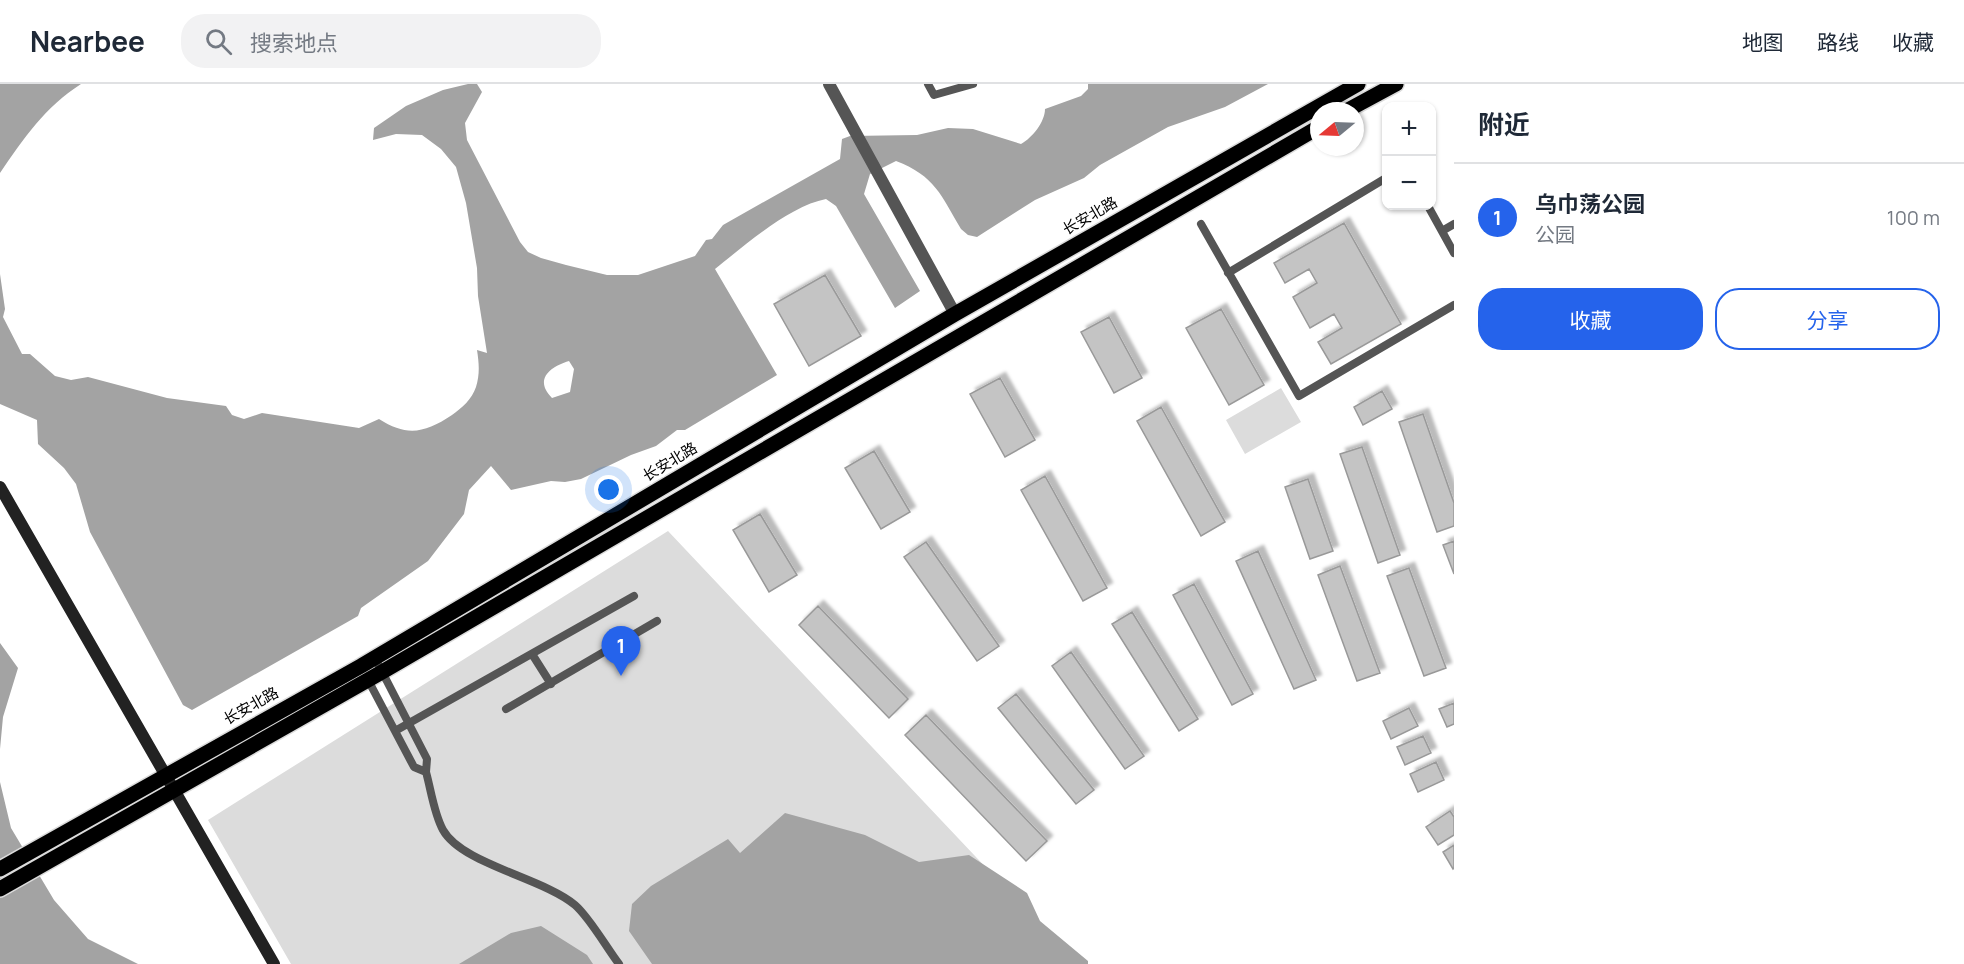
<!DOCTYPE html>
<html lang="zh">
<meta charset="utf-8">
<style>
body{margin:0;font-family:Manrope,"Noto Sans SC",sans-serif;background:#f2f2f3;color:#1f2937}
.controls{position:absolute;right:18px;top:18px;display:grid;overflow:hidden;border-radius:12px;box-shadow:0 2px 4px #0004}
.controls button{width:54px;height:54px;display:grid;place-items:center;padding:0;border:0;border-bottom:2px solid #e0e1e3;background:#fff;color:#1f2937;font:30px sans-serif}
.compass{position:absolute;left:1310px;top:18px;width:54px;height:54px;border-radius:50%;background:#fff;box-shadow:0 2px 4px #0004;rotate:251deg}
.you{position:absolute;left:609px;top:406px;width:21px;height:21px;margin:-15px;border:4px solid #fff;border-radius:50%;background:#1a73e8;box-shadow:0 0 0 9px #1a73e833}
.badge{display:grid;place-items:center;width:39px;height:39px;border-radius:50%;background:#2563eb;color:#fff;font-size:20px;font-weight:700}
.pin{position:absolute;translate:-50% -50px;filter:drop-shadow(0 2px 3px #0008)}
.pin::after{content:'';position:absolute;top:32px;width:21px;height:18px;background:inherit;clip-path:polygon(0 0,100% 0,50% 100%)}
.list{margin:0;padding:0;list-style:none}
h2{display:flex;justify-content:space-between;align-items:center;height:78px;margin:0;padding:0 24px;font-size:26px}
h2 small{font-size:20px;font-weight:400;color:#747a83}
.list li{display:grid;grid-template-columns:39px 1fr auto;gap:18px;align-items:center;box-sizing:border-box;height:108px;padding:0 24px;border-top:2px solid #e0e1e3}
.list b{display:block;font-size:22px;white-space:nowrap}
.list p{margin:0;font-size:20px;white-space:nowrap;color:#747a83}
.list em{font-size:20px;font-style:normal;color:#747a83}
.actions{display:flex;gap:12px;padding:18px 24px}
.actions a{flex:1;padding:14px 0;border:2px solid #2563eb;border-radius:24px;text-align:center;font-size:21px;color:#2563eb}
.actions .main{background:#2563eb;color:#fff}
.icon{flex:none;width:33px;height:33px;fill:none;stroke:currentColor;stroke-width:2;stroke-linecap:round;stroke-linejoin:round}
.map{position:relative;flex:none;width:1454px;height:880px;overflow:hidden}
header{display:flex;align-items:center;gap:36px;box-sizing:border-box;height:84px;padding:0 30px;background:#fff;border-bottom:2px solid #e0e1e3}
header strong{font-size:28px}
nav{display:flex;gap:33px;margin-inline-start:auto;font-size:21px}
.search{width:420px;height:54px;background:#f2f2f3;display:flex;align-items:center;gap:15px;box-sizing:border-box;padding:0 21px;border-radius:24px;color:#747a83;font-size:22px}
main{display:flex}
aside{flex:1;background:#fff}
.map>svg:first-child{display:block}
.green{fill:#dcdcdc}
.water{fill:#a3a3a3;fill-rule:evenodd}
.building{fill:#c4c4c4;stroke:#999;stroke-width:1.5;filter:url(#shadow)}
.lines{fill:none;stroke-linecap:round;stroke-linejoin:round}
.primary-casing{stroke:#dbdbdb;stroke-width:18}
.lane{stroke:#555;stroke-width:8}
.street{stroke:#555;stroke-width:12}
.secondary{stroke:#222;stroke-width:12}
.primary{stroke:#000;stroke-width:15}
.labels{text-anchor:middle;stroke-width:6;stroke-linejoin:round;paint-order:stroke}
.street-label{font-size:15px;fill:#000;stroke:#fff}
</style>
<header>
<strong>Nearbee</strong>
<div class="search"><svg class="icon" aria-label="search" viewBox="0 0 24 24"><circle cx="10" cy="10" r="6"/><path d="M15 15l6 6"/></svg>搜索地点</div>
<nav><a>地图</a><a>路线</a><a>收藏</a></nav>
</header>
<main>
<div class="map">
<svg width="1454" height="880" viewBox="0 0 1454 880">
<defs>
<filter id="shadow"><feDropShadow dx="5.5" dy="-5.5" stdDeviation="1.5" flood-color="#0004"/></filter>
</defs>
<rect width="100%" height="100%" fill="#fff"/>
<path class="green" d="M 1281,304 L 1301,338 L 1245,370 L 1226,336 Z
M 668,447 L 1077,880 L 291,880 L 208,736 Z"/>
<path class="water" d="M 0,0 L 81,0 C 45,23 24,54 0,89 Z
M 468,0 L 477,0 L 482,8 L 465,39 L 467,56 L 520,158 L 528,168 L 541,174 L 566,181 L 607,191 L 638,191 L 695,172 L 706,156 L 712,155 L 723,141 L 840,75 L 842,55 L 850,52 L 917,51 L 948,44 L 973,45 L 1021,60 C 1032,54 1045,38 1045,25 L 1081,12 L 1088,5 L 1088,0 L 1268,0 L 1225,23 L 1168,43 L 1100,81 L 1084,94 L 1035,116 L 977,153 L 968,151 L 961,145 C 941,111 935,92 896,77 L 870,90 L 864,110 L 920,207 L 895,224 L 836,122 L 826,115 C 789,122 744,162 715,185 L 777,291 L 685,346 L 677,346 L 656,362 L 631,371 L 581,395 L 565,398 L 551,397 L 511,406 L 491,382 L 469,406 L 464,430 L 428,477 L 361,524 L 358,532 L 192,626 L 183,621 L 90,448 L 76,400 L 64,384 L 38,360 L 37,336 L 0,320 L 0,190 L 5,225 L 3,233 L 22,270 L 30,270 L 55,292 L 71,296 L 88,293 L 167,314 L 226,322 L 232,331 L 244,335 L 262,329 L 359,344 L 379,335 C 407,353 425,349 452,331 C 462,324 472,315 476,303 C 480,290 479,279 477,266 L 487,269 L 478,212 L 477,184 L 466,119 L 456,83 L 441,65 L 422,51 L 396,50 L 373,56 L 374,44 L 406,22 L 443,6 ZM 569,277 L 574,285 L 570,308 L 552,314 C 534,296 549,283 569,277 Z
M 0,559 L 18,584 L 3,633 L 0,665 Z
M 0,698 L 11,744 L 54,816 L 88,855 L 138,880 L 0,880 Z
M 785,729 L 865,751 L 919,778 L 969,771 L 1027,809 L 1040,837 L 1088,877 L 1088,880 L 652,880 L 629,847 L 632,820 L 651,802 L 728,755 L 740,769 Z
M 541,842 L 587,871 L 593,880 L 459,880 L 511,849 Z"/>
<path class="building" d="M 1344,139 L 1401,240 L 1331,280 L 1318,258 L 1342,244 L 1334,230 L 1310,244 L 1293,213 L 1317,199 L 1309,185 L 1285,199 L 1274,179 Z
M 825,191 L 861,252 L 809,282 L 774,220 Z
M 1221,225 L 1264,301 L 1229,321 L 1186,244 Z
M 1109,233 L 1142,294 L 1114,309 L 1081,248 Z
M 1000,294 L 1035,356 L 1005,373 L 970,310 Z
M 1382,307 L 1392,325 L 1363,341 L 1354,323 Z
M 1161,323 L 1225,438 L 1201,452 L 1137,337 Z
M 1423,330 L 1454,419 L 1454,442 L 1437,448 L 1399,338 Z
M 1362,363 L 1400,471 L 1378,479 L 1340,370 Z
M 874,367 L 910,428 L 881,445 L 845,384 Z
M 1045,392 L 1107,504 L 1083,517 L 1021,406 Z
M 1308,395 L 1333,467 L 1310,475 L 1285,403 Z
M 760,430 L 797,491 L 769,508 L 733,446 Z
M 1454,457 L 1454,490 L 1443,461 Z
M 926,458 L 999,562 L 977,577 L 904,473 Z
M 1258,467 L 1316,596 L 1294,605 L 1236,477 Z
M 1340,482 L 1380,589 L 1357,597 L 1318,491 Z
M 1409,484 L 1446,584 L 1424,592 L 1387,492 Z
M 1194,500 L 1253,610 L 1232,621 L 1173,511 Z
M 818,522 L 908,615 L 889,634 L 799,541 Z
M 1132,528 L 1198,635 L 1179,647 L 1112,540 Z
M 1071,568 L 1144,672 L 1125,685 L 1052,582 Z
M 1016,610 L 1094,706 L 1076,720 L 998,624 Z
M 1454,619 L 1454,640 L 1447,643 L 1439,625 Z
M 1409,624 L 1418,642 L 1391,655 L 1383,637 Z
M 926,631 L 1047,757 L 1026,777 L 905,651 Z
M 1423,652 L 1431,669 L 1405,681 L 1397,663 Z
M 1436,678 L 1444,696 L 1418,708 L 1410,690 Z
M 1450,727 L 1454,733 L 1454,751 L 1438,761 L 1426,743 Z
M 1454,761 L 1454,784 L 1453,785 L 1443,768 Z"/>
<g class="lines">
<defs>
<path id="primary" d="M 1346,27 L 1396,0
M 0,785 L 361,582 L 955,230 L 1358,0
M 0,805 L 382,588 L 1319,43"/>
</defs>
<use href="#primary" class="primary-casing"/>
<path class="lane" d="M 928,0 L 934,11 L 973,0
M 1428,122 L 1454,169
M 1201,140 L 1299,312 L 1454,221
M 1442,147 L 1454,140
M 1228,189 L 1386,94
M 532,570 L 551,600
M 367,594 L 414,683 L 426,688 L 427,675 L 375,574
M 506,625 L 657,537
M 395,647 L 634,512
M 426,688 C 431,706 434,730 443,746 C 462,780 543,794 575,821 C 590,834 606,863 619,880"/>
<path class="street" d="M 829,0 L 955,230"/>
<path class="secondary" d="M 0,403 L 274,880"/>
<use href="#primary" class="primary"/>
</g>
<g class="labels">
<g class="street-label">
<text transform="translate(1090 132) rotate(-30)" y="5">长安北路</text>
<text transform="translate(670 378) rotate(-31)" y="5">长安北路</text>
<text transform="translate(251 622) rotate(-29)" y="5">长安北路</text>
</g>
</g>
</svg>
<div class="controls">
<button>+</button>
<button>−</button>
</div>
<svg class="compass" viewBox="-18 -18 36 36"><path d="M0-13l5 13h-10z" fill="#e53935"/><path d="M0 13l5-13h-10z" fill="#747a83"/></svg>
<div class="you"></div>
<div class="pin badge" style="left:621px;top:592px">1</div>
</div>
<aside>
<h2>附近<small></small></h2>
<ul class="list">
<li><span class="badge">1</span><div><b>乌巾荡公园</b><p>公园</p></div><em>100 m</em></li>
</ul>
<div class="actions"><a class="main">收藏</a><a>分享</a></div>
</aside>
</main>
